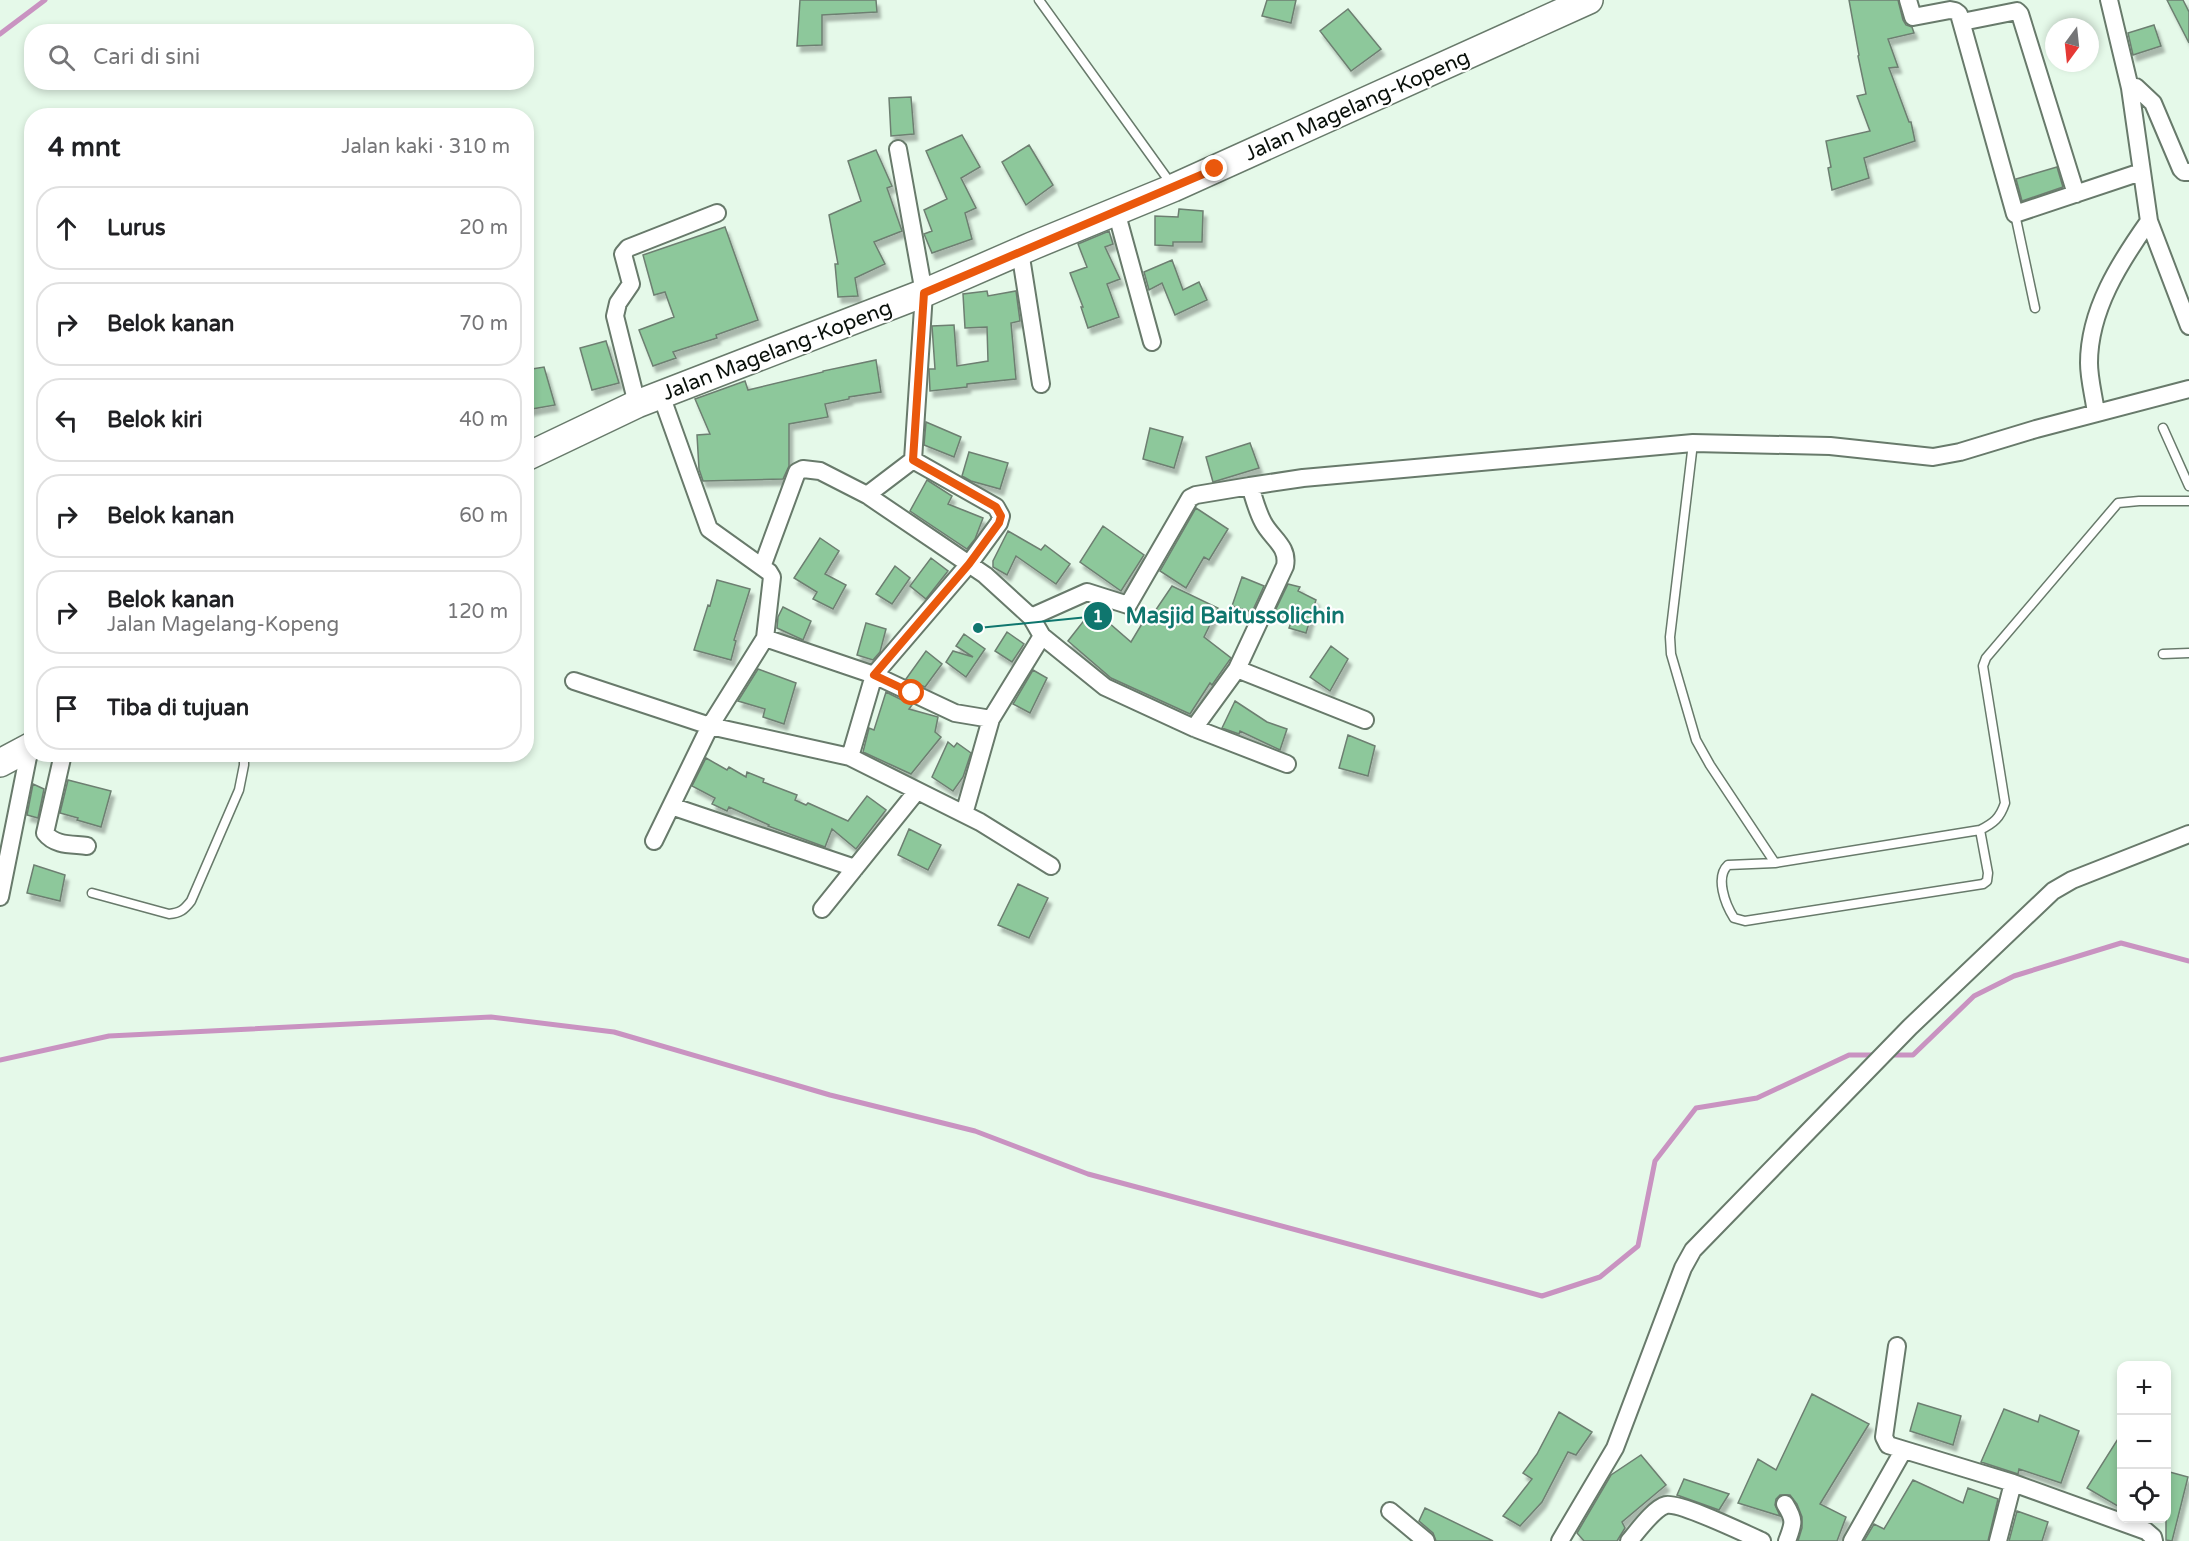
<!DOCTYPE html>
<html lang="id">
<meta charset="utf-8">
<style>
body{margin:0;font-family:"Varela Round",sans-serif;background:#f6f6f6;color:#202124}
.controls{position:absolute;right:18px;bottom:18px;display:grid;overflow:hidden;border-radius:12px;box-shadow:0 3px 9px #0003}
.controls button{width:54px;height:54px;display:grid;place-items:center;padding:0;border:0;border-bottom:2px solid #e0e0e0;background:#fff;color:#202124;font:30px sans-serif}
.compass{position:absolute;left:2045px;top:18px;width:54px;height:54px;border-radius:50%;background:#fff;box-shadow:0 3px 9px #0003;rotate:195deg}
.stop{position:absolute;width:18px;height:18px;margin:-14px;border:4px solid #ea580c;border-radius:50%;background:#fff}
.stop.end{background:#ea580c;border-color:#fff;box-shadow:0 2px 6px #0008}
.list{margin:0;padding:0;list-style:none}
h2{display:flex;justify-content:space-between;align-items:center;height:78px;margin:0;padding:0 24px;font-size:26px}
h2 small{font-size:20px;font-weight:400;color:#757577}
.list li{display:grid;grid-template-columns:39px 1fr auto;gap:18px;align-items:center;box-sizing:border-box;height:84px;margin:0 12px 12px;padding:0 12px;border:2px solid #e0e0e0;border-radius:24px}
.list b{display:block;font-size:22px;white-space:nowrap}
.list p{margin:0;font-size:20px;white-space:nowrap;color:#757577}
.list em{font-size:20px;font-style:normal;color:#757577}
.icon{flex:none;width:33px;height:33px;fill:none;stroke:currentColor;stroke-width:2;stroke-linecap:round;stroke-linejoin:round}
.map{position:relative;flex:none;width:2189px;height:1541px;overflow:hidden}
.search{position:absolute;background:#fff;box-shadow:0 3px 9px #0003;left:24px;top:24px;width:510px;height:66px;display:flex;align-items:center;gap:15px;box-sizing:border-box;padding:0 21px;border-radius:24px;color:#757577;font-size:22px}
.panel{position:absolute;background:#fff;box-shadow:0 3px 9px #0003;left:24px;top:108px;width:510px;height:654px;border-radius:24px}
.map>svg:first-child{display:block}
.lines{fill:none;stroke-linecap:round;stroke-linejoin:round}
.stream{stroke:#c993c1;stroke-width:5}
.building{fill:#8dc89b;stroke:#6d7f71;stroke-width:1.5;filter:url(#shadow)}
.lane-casing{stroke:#687a6b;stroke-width:11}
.street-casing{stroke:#687a6b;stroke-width:20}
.primary-casing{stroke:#687a6b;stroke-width:30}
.lane{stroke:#fff;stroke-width:8}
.street{stroke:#fff;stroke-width:16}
.primary{stroke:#fff;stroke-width:27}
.route{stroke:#ea580c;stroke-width:8}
.labels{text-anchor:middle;stroke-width:4.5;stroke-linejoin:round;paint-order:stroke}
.street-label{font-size:21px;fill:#09100a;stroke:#fff}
.leader{fill:none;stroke:#0f766e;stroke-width:2}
.callout-dot{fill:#0f766e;stroke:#fff;stroke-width:2}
.mark-label{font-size:18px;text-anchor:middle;font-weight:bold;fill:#fff}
.callout-label{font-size:22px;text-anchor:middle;font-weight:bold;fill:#0f766e;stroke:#fff;stroke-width:4.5;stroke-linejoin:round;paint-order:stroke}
</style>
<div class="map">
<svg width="2189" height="1541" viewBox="0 0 2189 1541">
<defs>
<filter id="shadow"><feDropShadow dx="3.5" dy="6" stdDeviation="1.5" flood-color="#0004"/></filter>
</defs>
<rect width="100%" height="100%" fill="#e5f9e9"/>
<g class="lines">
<path class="stream" d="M 0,34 L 45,0
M 1889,1055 L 1913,1055 L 1974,996 L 2014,976 L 2121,943 L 2189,961
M 0,1060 L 109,1036 L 491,1017 L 614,1032 L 830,1095 L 975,1131 L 1088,1174 L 1542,1296 L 1600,1277 L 1638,1246 L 1655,1161 L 1696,1108 L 1757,1098 L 1849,1055 L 1877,1055"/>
</g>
<path class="building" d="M 800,0 L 876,0 L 877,12 L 822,15 L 822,45 L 797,46 Z
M 1267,0 L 1296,0 L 1291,23 L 1262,16 Z
M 1849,0 L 1898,0 L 1903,20 L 1906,25 L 1912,27 L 1914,33 L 1888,39 L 1898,67 L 1889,68 L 1909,122 L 1911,122 L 1915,141 L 1864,158 L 1869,178 L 1832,190 L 1828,168 L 1831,167 L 1826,141 L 1870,131 L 1857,96 L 1866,94 L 1858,56 L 1859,55 Z
M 2167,0 L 2183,0 L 2189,12 L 2189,43 Z
M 1348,9 L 1381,49 L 1351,71 L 1320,31 Z
M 2154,25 L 2161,46 L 2133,55 L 2128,33 Z
M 911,97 L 914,134 L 891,136 L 889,98 Z
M 962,135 L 980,167 L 961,178 L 976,208 L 965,213 L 972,239 L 932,253 L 924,234 L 932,231 L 924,210 L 947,199 L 926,151 Z
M 1029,145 L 1053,185 L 1026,205 L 1002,162 Z
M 876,150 L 892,186 L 887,188 L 902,231 L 874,242 L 885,264 L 855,278 L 858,296 L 838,297 L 835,264 L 838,264 L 829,215 L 861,201 L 848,161 Z
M 2057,167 L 2063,187 L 2022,201 L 2016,179 Z
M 1179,209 L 1203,211 L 1202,242 L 1173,242 L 1173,246 L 1155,245 L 1155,216 L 1178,217 Z
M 725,227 L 758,320 L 716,335 L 717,338 L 673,352 L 676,358 L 653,366 L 639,330 L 674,317 L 665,292 L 654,295 L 643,255 Z
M 1109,231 L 1113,244 L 1105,247 L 1120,279 L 1107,284 L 1119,317 L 1088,328 L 1081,307 L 1083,307 L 1070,273 L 1087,267 L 1078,244 Z
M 1172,260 L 1183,290 L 1199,282 L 1207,300 L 1175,315 L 1162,283 L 1149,290 L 1144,272 Z
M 987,291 L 988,296 L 1016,291 L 1020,321 L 1011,323 L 1016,379 L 967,384 L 967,387 L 930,391 L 929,369 L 935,369 L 932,326 L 954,325 L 957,366 L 988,361 L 987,327 L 965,328 L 963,294 Z
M 606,341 L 619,383 L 592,390 L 580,348 Z
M 876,360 L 881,392 L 849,397 L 849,399 L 825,404 L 828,417 L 789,424 L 789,466 L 783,479 L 703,481 L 699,469 L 697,435 L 710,434 L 695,399 L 745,381 L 748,390 L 823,372 L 823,371 Z
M 544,367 L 555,405 L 526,410 L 526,370 Z
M 926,422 L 961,437 L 954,457 L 924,445 Z
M 1150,428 L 1183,437 L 1174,468 L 1143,459 Z
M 1250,443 L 1259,468 L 1213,482 L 1206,457 Z
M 969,452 L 1008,463 L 1000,489 L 971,481 L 962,476 Z
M 927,480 L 952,496 L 948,504 L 983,518 L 975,539 L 967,549 L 910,511 Z
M 1196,508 L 1228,529 L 1209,560 L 1204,557 L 1186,588 L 1160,571 Z
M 1103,526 L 1144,555 L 1121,591 L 1080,562 Z
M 1008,531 L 1041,550 L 1045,545 L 1070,564 L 1056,584 L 1016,556 L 1007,575 L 993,567 L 993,561 Z
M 820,538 L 839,551 L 825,574 L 846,585 L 833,609 L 813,599 L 817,592 L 794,578 Z
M 931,558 L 948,571 L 926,599 L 910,586 Z
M 895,566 L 910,578 L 892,604 L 876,594 Z
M 1242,577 L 1264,586 L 1252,612 L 1232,606 Z
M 717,580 L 750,589 L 734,640 L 736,641 L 731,660 L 694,650 L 708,605 L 710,606 Z
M 1288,584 L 1300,587 L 1298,591 L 1316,600 L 1306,633 L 1289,628 L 1294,614 L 1275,611 Z
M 1172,586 L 1218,608 L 1204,637 L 1231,658 L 1212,685 L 1210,683 L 1190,714 L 1111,678 L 1068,641 L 1093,609 L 1131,642 L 1146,617 L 1149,620 Z
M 783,607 L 811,621 L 803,640 L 777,628 L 778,617 Z
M 866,623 L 886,629 L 880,652 L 873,660 L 857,655 Z
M 1007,632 L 1024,644 L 1012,662 L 995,651 Z
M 964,634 L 985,649 L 966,677 L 946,662 L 953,651 L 973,657 L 956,646 Z
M 1331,646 L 1348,659 L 1330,691 L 1310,677 Z
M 926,651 L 942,664 L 925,687 L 906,679 Z
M 758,669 L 796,683 L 784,724 L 763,717 L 765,709 L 738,701 Z
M 1033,670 L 1047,678 L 1030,713 L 1013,704 Z
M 886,692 L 912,705 L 909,709 L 938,717 L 935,732 L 941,737 L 911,774 L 863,752 L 869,728 L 874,730 Z
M 1235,701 L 1267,722 L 1287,729 L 1280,750 L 1240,731 L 1239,734 L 1222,728 Z
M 1348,735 L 1375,746 L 1368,776 L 1339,768 Z
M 948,742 L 954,747 L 957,743 L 971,753 L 963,777 L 953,791 L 932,777 Z
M 706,758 L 727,770 L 729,767 L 746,777 L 747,772 L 764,779 L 763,782 L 797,795 L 795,800 L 806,805 L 808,803 L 848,821 L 867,796 L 886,810 L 856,849 L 832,829 L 825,847 L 768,826 L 769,825 L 729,807 L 727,811 L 712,804 L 715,798 L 692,786 Z
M 68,780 L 111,791 L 101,827 L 77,820 L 78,818 L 60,813 Z
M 33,784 L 44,789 L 38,818 L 27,815 Z
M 909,829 L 941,845 L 928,870 L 898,855 Z
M 34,865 L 65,875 L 60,901 L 27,893 Z
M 1018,884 L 1048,898 L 1029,938 L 998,925 Z
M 1812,1394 L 1869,1424 L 1820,1504 L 1846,1517 L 1837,1541 L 1798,1541 L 1802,1528 L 1802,1517 L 1797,1504 L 1790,1495 L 1780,1495 L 1776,1499 L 1775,1505 L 1780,1516 L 1738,1503 L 1758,1459 L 1776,1470 Z
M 1918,1403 L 1961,1416 L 1953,1445 L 1910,1431 Z
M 2004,1409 L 2038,1422 L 2040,1415 L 2079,1431 L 2061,1483 L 2019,1469 L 2018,1474 L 1981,1462 Z
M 1559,1412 L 1592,1432 L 1576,1455 L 1568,1452 L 1542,1502 L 1520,1526 L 1503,1516 L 1532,1479 L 1523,1473 L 1537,1454 Z
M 2121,1434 L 2121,1508 L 2087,1488 Z
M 1641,1455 L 1666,1485 L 1622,1522 L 1625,1528 L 1617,1541 L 1584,1541 L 1577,1533 L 1611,1475 Z
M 2166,1471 L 2188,1477 L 2172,1541 L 2166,1540 Z
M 1684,1479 L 1729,1494 L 1719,1510 L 1677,1495 Z
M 1913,1480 L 1963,1503 L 1968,1488 L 1998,1499 L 1988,1541 L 1864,1541 L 1874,1524 L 1884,1529 Z
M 1425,1508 L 1493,1541 L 1436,1541 L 1433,1533 L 1419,1521 Z
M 2017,1511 L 2048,1522 L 2042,1541 L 2009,1541 Z"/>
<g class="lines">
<defs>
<path id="lane" d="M 1039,0 L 1172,185
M 2015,214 L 2035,308
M 2163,428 L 2189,486
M 1693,443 L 1670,637 L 1671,654 L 1696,740 L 1710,765 L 1775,863 L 1980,830 C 1994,823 2000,818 2005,803 L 1983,666 L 1986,658 L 2118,503 L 2139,501 L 2189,501
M 2163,654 L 2189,653
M 1775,863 L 1728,865 C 1715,877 1725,904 1734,918 L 1745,921 L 1983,884 L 1987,881 L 1988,873 L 1980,830
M 92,893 L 169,914 C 180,913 184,910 191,901 L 239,790 L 244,765 L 244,754"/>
<path id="street" d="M 1908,0 L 1913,17 L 1950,10 L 1955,11 L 1959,14 L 2015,214 L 2141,172
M 2109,0 L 2130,88 L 2149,221 L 2189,326
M 1962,22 L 2017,11 L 2020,14 L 2076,194
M 2130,88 L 2136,87 L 2153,103 L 2181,169 L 2184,172 L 2189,172
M 1116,211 L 1152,342
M 1020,251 L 1041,384
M 637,404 L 615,316 L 618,303 L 631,284 L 623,254 L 628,248 L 717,213
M 2096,413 C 2094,397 2089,379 2089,363 C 2089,310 2120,262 2149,221
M 867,495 L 913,460
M 762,567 L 797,472 L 803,469 L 820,471 L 867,495 L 985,575 L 1031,617 L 1042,636 L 1105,687 L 1194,728 L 1287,764
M 1031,617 L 1087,592 L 1128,605 L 1190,498 L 1196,495 L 1250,486
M 765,638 L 874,675 L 955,713 L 991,719 L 1042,636
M 1237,669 L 1365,720
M 574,681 L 710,726 L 850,757 L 874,675 L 969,564 L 999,523 L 1001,516 L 996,507 L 913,460 L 924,293 L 898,149
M 1194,728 L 1237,669 L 1285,566 C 1289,546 1271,538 1263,522 C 1257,511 1254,498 1250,486 L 1303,478 L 1693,443 L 1830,446 L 1933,457 L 1960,452 L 2036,429 L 2189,389
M 63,754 L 45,833 C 55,846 72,844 87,846
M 850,757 L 980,822 L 1051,866
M 671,806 L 855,868
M 964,814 L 991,719
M 654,841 L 710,726 L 765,638 L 772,577 L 769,572 L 709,529 L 661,395
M 0,897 L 30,747
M 822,909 L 917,791
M 1897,1346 L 1884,1437 L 1888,1445 L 2013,1483 L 2146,1531 L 2153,1537 L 2154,1541
M 1785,1504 C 1795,1520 1794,1523 1787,1541
M 1390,1511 L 1426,1541
M 1560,1541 L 1615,1448 L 1683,1268 L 1693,1250 L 1910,1027 L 2053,891 L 2072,880 L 2189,834
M 1629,1541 C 1637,1532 1654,1508 1666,1505 C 1680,1502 1746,1534 1762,1541
M 1852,1541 L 1903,1451
M 1998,1541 L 2013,1483"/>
<path id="primary" d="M 526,457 L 637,404 L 924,293 L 1032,246 L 1173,188 L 1589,0
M 0,763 L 32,746"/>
</defs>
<use href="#lane" class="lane-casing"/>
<use href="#street" class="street-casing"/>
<use href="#primary" class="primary-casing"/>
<use href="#lane" class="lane"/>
<use href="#street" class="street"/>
<use href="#primary" class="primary"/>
</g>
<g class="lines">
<path class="route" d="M 912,693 L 874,675 L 969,564 L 999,523 L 1001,516 L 996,507 L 913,460 L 924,293 L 1215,169"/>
</g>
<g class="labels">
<g class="street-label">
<text transform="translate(1357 105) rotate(-24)" y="7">Jalan Magelang-Kopeng</text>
<text transform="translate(777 350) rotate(-21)" y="7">Jalan Magelang-Kopeng</text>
</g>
</g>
<path class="leader" d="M978 628L1098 616"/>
<g class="callout-dot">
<circle cx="978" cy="628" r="6"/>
<circle cx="1098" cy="616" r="15"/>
</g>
<g class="mark-label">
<text x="1098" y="622">1</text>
</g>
<g class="callout-label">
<text x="1235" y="623">Masjid Baitussolichin</text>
</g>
</svg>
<div class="controls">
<button>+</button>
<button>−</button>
<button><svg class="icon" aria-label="locate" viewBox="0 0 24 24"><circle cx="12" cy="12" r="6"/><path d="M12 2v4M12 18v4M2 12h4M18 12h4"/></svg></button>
</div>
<svg class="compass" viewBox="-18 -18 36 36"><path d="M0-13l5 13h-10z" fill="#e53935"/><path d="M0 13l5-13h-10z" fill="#757577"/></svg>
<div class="stop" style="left:912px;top:693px"></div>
<div class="stop end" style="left:1215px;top:169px"></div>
<div class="search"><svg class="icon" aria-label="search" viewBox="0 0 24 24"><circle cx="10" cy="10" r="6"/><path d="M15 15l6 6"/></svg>Cari di sini</div>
<section class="panel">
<h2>4 mnt<small>Jalan kaki · 310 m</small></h2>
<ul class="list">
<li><svg class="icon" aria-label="ahead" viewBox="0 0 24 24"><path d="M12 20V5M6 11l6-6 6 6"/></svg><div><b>Lurus</b></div><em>20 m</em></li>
<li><svg class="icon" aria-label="right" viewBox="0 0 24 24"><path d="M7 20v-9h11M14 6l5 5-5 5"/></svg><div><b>Belok kanan</b></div><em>70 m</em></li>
<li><svg class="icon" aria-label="left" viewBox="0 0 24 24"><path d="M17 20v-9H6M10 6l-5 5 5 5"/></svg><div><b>Belok kiri</b></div><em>40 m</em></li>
<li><svg class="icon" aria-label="right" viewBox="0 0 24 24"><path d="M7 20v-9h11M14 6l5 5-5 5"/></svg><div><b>Belok kanan</b></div><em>60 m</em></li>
<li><svg class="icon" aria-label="right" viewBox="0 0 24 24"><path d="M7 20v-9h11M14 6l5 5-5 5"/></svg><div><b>Belok kanan</b><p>Jalan Magelang-Kopeng</p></div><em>120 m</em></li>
<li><svg class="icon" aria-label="arrive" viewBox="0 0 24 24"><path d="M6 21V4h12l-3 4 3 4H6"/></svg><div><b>Tiba di tujuan</b></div></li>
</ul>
</section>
</div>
